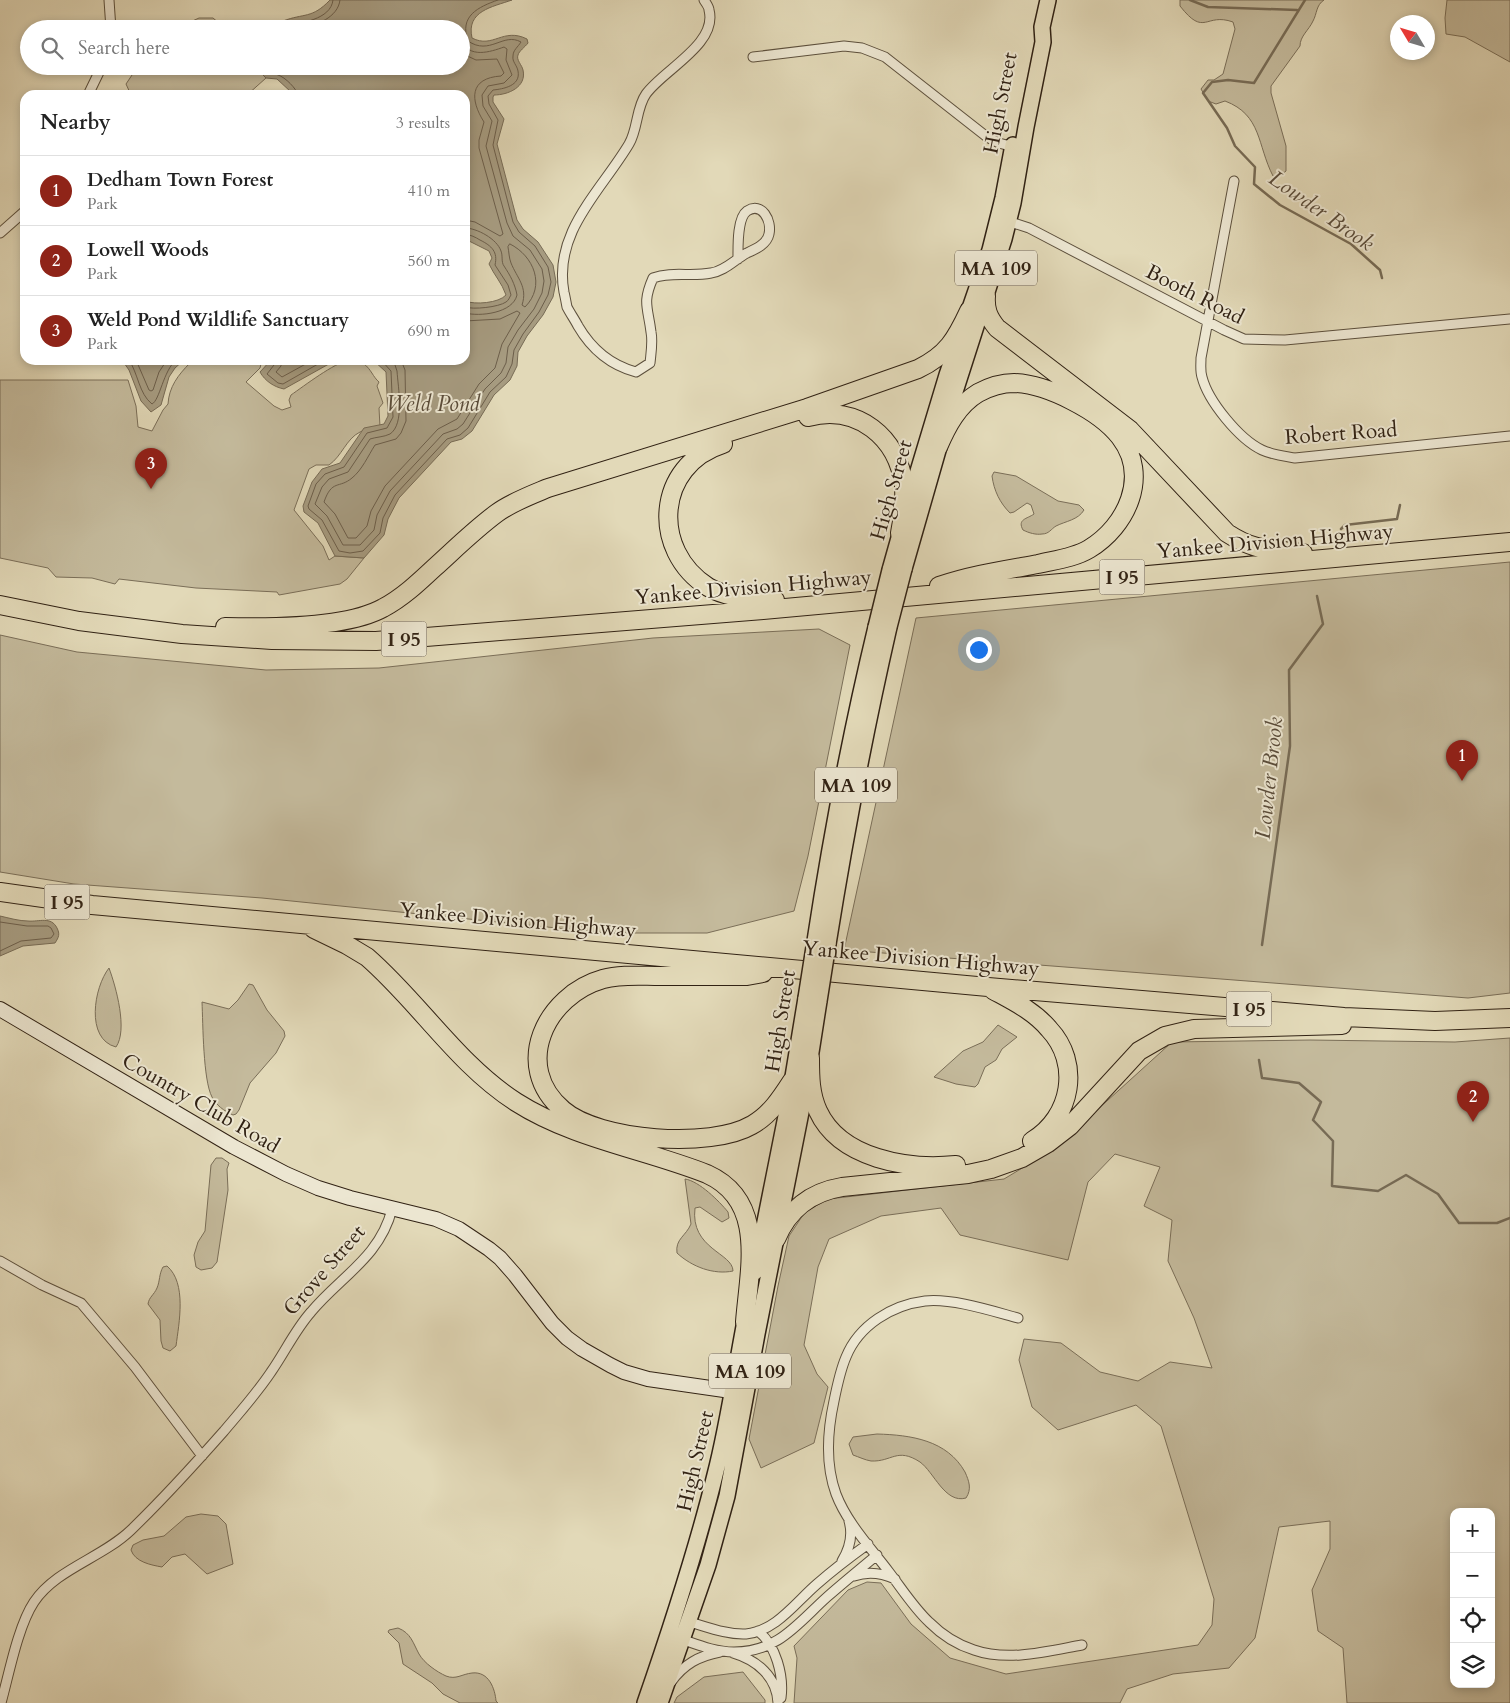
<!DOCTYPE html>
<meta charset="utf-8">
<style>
body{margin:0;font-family:Cardo,serif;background:#f6f6f6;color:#222}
.controls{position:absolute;right:15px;bottom:15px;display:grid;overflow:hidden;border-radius:10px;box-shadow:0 2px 8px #0003}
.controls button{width:45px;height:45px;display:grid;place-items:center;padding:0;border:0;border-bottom:1px solid #e0e0e0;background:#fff;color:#222;font:25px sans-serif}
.compass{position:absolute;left:1390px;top:15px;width:45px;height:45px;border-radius:50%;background:#fff;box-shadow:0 2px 8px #0003;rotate:308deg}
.you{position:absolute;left:978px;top:649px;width:18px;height:18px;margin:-12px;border:4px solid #fff;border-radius:50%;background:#1a73e8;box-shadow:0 0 0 8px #1a73e833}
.badge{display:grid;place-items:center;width:32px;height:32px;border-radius:50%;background:#8f2418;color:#fff;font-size:16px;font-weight:700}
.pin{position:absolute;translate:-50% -41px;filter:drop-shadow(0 1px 2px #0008)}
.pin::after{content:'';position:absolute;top:26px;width:18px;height:15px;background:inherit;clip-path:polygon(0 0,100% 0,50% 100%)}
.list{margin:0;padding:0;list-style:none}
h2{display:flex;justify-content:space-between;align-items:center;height:65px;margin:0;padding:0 20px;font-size:21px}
h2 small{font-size:16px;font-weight:400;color:#767676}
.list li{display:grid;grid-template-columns:32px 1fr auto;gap:15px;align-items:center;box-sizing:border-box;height:70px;padding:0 20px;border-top:1px solid #e0e0e0}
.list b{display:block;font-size:19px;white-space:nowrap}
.list p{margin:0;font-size:16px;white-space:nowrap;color:#767676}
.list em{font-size:16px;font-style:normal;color:#767676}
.icon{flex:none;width:28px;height:28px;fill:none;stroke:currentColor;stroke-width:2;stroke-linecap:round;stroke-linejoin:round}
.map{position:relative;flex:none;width:1510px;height:1703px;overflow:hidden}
.search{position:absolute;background:#fff;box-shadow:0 2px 8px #0003;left:20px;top:20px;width:450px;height:55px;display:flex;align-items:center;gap:12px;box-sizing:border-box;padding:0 18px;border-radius:28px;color:#767676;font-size:19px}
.panel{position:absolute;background:#fff;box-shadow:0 2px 8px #0003;left:20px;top:90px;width:450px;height:275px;border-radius:15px}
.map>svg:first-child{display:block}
.green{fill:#c4ba9c;stroke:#7a6e58;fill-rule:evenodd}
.water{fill:#a69b80;stroke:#776b55}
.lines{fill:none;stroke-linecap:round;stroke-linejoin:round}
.shore{stroke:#6c5e4a;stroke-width:1}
.stream{stroke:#776b55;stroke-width:2.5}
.street-casing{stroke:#5d503d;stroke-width:11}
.secondary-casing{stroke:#312214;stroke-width:16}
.primary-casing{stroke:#312214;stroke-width:18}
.highway-casing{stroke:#312214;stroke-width:20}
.street{stroke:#ece6d1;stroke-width:9}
.secondary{stroke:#ece6d1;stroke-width:14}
.primary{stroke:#e2d9b8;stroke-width:15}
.highway{stroke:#e2d9b8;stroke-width:18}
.primary-bridge-casing{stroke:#312214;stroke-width:18;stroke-linecap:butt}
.primary-bridge{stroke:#e2d9b8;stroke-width:15}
.labels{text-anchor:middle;stroke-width:4;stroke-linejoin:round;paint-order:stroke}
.shield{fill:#ece6d1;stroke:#695d4d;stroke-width:1}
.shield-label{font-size:20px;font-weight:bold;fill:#312214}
.street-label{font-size:21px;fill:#312214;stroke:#ece6d1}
.water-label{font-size:22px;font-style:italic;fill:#5a4c3a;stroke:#ece6d1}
</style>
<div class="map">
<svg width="1510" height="1703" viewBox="0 0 1510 1703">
<rect width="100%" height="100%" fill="#e2d9b8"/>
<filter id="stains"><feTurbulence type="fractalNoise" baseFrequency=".004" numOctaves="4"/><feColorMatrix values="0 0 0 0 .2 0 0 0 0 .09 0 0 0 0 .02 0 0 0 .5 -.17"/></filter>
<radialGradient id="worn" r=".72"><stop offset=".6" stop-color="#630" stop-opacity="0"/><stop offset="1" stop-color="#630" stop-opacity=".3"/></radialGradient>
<path class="green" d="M 1180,0 L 1324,0 C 1316,5 1317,14 1313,21 C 1309,30 1300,36 1300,46 L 1271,86 L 1271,93 L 1286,146 L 1286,171 L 1281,175 L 1273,176 C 1257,145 1262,115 1225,101 L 1216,104 L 1208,101 L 1201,89 L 1208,80 L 1214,80 L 1223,74 L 1235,29 L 1233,22 C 1205,12 1205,38 1180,6 Z
M 1447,0 L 1510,0 L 1510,62 L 1465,37 L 1446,34 L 1445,18 Z
M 199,18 L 213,18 L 220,24 L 221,29 L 175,29 Z
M 138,66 L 241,66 L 245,68 L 254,66 L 266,78 L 247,95 L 131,95 L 126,84 Z
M 191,360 L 262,360 L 260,368 L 246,382 L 274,406 L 282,410 L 291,407 L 289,400 L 291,395 C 304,386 334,363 349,360 C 354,359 360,361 364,364 C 371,369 373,377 379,382 L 377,386 L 383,403 L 379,408 L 380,427 C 374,428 365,429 360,432 C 346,439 342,456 329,465 L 316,465 L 309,469 L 294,510 L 323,546 L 329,560 L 335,556 L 364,558 L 347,579 L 340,584 L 279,595 L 277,592 L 196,588 L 119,579 L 115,584 L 92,578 L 56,577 L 48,568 L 0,558 L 0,380 L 128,380 L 136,406 L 138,427 L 152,431 L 163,410 L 168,404 C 169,387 178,375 190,363 Z
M 994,472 L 1016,476 L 1058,501 L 1079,505 L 1084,510 C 1078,520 1066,521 1056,526 C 1051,529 1049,534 1042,534 C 1036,535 1029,533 1023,530 C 1017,519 1027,519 1034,514 L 1031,505 L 1027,503 L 1014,512 L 1010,513 C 1000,503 994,491 992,476 Z
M 1510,562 L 1510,993 L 1468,998 L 844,950 L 916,618 Z
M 819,629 L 850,645 L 808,856 L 794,911 L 707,933 L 606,933 L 262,898 L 74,884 L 0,872 L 0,635 L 77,652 L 266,670 L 379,668 L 653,638 Z
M 109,968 C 116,987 128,1030 116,1047 C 85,1039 94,987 109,968 Z
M 249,984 L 253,985 L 267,1010 L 284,1031 L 285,1036 L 276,1053 L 250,1083 L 239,1110 L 236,1114 L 233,1115 C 224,1111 216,1105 212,1097 C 203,1080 203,1024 202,1002 L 229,1009 L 238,1000 Z
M 998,1025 L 1017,1037 L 1002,1049 L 996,1060 L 985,1067 L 978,1084 L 975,1087 L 956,1084 L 934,1077 L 963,1051 L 983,1042 Z
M 1510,1038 L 1510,1703 L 1347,1703 L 1343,1648 L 1318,1631 L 1312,1590 L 1330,1549 L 1330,1521 L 1279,1527 L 1255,1638 L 1229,1668 L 1173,1674 L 1127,1689 L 1120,1703 L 794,1703 L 797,1658 L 794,1646 L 848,1590 L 867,1582 L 881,1583 L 911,1624 L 950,1658 L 1006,1674 L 1198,1645 L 1212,1625 L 1214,1599 L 1161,1426 L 1136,1405 L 1058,1430 L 1032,1407 L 1019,1360 L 1024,1339 L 1061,1343 L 1100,1372 L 1138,1381 L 1170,1362 L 1212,1368 L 1194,1318 L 1168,1261 L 1172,1220 L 1144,1206 L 1160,1167 L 1115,1154 L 1088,1182 L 1068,1260 L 960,1235 L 941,1208 L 881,1216 L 829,1239 L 818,1267 L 804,1345 L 817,1374 L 828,1387 L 814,1443 L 761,1468 L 749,1439 L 778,1286 L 789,1236 L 805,1212 L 828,1199 L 1004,1179 L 1054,1149 L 1172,1042 L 1310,1040 L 1455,1042 ZM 1454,1512 L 1491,1512 L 1491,1684 L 1454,1684 Z
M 216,1158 L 222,1158 L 229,1163 L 227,1169 L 228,1190 L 217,1262 L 212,1268 L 201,1270 L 196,1267 L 194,1255 L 198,1242 L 205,1231 L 211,1165 Z
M 685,1179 C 699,1181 719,1201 728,1212 L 729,1218 L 722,1222 L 700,1207 L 695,1208 C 690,1249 733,1253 733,1271 C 714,1275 692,1267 677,1253 C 675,1239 686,1236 691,1224 Z
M 167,1266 C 187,1283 179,1323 176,1346 L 170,1351 L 163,1348 L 161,1341 L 160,1320 L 148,1304 C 149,1297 154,1295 157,1288 C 160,1281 159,1274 163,1267 Z
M 877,1434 C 911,1435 947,1440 965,1472 C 969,1481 972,1489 966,1498 C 945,1504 934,1472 920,1462 C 897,1447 892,1462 871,1461 C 865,1460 859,1457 853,1455 L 849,1444 L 853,1437 Z
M 201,1514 L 218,1516 L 226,1524 L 233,1564 L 207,1574 L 185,1554 L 172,1557 L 162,1567 C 151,1565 135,1562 131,1550 L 133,1545 L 143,1540 L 164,1536 L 186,1517 Z
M 398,1628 C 411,1633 413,1643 419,1654 C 424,1663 437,1672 446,1676 C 456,1680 462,1674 472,1673 C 489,1671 495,1689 496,1701 L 498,1703 L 460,1703 L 443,1694 L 432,1683 L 403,1664 L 399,1643 L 388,1632 L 389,1630 Z
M 743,1672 L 765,1700 L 765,1703 L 674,1703 L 677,1697 L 704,1677 Z"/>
<path class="water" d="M 330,0 L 512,0 C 492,7 466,11 472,38 C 493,49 503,27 527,39 L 528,43 C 525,47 519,51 518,55 C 516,60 522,65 523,70 C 527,87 508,95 494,95 L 493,97 L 493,102 L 504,119 L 497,144 L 517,220 L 523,229 L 538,242 L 553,265 L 556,282 L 553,297 L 543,315 L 527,336 L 518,352 L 517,366 L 510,380 L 494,395 L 472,431 L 462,439 L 451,442 L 399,498 L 388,519 L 384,535 L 364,558 L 335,556 L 318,523 L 304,512 L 303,506 L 312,482 L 322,469 L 340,463 L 364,428 L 384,424 L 388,416 L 386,372 L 373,360 L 465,360 L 465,301 C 475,305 499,303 506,295 C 502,283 494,275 489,264 L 492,258 L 489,251 L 465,239 L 465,95 L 297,95 L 291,92 L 277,79 L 266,78 L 254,66 L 461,66 L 461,29 L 269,29 C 275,27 278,24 283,21 C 304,13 312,19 330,0 Z
M 122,360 L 184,360 L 175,368 L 169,377 L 161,405 L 151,412 L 141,401 L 129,370 Z
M 271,360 L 336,360 L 284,389 C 274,387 265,381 260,372 Z
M 0,916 C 9,918 19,921 28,921 C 39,922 51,916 57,928 C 60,934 59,937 55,943 L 23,946 L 0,956 Z"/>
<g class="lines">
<path class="shore" d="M 282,29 L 285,26 C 300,23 331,20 333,0
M 301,29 C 316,25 338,18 340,0
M 461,53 L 476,60 L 497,59 L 504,73 L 501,76 C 469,78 470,100 484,122 L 479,140 L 479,148 L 503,234 L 500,236 L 475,222 L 465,220
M 260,66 C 268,74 270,71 278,75 C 285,77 297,89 298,95
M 465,228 C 477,228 497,239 501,251 C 503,256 501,262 504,266 C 510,275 515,284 517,295 C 513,313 480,317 465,313
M 465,234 C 471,235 475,237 480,240 C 492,246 498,252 495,265 L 508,285 L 511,295 C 509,298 509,300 506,302 C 499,307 473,310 465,307
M 510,244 C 534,256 546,286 525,307 L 522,305 C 528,287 517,278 511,263 C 509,258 509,252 508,247 Z
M 129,360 C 138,373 139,394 152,404 C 160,400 163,371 176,360
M 136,360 L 149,390 L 151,391 L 153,390 L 159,372 L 167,360
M 275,360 L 274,365 L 267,374 L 278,383 L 283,384 L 325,360
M 281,360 L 281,366 L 276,372 L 282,377 L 313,360
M 381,360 L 391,371 L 393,417 L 387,428 L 367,433 L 344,467 L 325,474 L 316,484 L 308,506 L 309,509 L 322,520 L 339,551 L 350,553 L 363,551 L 380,533 L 383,518 L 395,495 L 447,439 L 460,435 L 468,428 L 490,392 L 506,377 L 512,364 L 514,350 L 523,334 L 539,312 L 548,295 L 551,282 L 548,267 L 535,246 L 519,232 L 513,222 L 493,145 L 498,120 L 489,104 L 488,96 L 493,90 C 503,89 521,86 518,71 C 517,65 512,62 513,56 C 513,50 518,47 521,42 C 503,32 490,56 468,41 C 459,16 478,7 498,0
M 390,360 L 395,365 L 397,371 C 398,387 405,424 390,434 C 384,437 376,437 370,439 L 348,472 L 329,479 L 322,487 L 315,504 L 327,516 L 343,545 L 360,545 L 374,530 L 377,515 L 390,491 L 443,434 L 457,429 L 463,424 L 485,389 L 501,373 L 506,363 L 508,347 L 518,330 L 534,309 L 542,293 L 544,281 L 542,269 L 530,250 L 513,236 L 507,223 L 486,146 L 492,121 L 483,106 L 482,95 L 488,86 L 504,83 L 512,75 L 506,60 L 507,49 L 504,47 C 490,52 469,59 461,40
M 401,360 L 405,370 L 406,421 L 401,433 L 396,439 L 375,445 C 368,456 362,470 352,478 C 339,489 332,479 324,502 L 335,514 L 348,538 L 356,538 L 367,526 L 371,511 L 385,486 L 438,429 L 457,419 L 479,384 L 495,368 L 502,344 L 520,313 L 517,311 L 500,319 L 465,321
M 0,922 L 27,926 L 48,926 L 51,928 L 54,934 L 51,938 L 21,941 L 0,951"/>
<path class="stream" d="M 1190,0 L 1208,7 L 1297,10
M 1305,0 L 1254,83 L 1228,80 L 1212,82 L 1203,93 L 1227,128 L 1235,146 L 1255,167 L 1254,184 L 1280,205 L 1351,244 L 1380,270 L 1382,278
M 1341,529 L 1345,525 L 1397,519 L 1400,505
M 1262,945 L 1290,746 L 1289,670 L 1323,624 L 1317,596
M 1259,1060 L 1262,1078 L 1299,1083 L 1321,1102 L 1313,1120 L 1333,1141 L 1332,1186 L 1378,1191 L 1406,1175 L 1438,1194 L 1459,1223 L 1497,1223 L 1510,1218"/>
<defs>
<path id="street" d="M 109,0 L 111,29
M 704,0 C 706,3 709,7 709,10 C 718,44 663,70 646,94 C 636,108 638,129 629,144 C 601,191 553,232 564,292 C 565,296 566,302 567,307 C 570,313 575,320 578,326 C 592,350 610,365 636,372 L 650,363 C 651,353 653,342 651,332 C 648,307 642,303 653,278 C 672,271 691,277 711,273 C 725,271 734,260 747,253 C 756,249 767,244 769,234 C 772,221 762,201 747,211 C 737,218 738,247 738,259
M 753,57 L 844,46 L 862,48 L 885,57 L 987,137 L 999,143 L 1017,148
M 88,95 L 102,66
M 1234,181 L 1201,358 C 1201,364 1200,371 1202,377 C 1208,401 1239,439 1262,450 C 1273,455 1284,456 1295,458 L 1510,436
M 1004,220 L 1029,228 L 1224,330 L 1244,339 L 1285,340 L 1510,319
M 0,233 L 25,211
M 0,1261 L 42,1285 L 81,1303 L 135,1367 L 202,1456
M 1018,1318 C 992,1311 952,1298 925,1301 C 892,1305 859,1325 846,1357 C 840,1371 837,1386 834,1401 C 827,1433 825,1464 836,1494 C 847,1523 871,1548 889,1572 C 902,1589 914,1608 929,1622 C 941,1634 958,1645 974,1650 C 1008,1662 1049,1651 1082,1645
M 842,1561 C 850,1548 853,1535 849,1521
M 854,1576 C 868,1571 882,1573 895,1579
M 686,1621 C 705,1626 726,1635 746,1634 C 776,1631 795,1603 817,1584 C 833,1570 850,1557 868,1544
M 758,1631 C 776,1645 784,1676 781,1698
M 678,1638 C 696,1644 714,1652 734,1652 C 778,1652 797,1624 827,1597 C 843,1583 860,1569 877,1555
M 733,1653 C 757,1660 777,1677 778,1703
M 671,1682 C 684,1664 699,1656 720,1652
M 1,1703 C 9,1674 18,1626 34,1602 C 56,1569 102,1558 131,1530 C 163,1499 194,1465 224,1431 C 240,1412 257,1393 271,1372 C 285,1352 295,1330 311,1312 C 340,1277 380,1257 392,1209"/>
<path id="secondary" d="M 0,1009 L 234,1147 L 286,1174 L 318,1188 L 350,1198 L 436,1219 L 459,1229 L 489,1249 L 500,1258 L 515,1275 L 552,1323 L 567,1338 L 582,1349 L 610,1365 L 624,1372 L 648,1379 L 731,1391"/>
<path id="primary" d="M 904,569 L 953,398 L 1004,239 L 1013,203 L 1026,127 L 1043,42 L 1042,27 L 1048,0
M 890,570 L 913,488 L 947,375 L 990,250 L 1003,198 L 1013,145
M 815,941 C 831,836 851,731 876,627
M 828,944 C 845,838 865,732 889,627
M 755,1272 L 789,1101 L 806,998
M 645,1703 C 671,1628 696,1552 715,1475 C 729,1421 736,1366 747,1311
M 660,1703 L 708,1565 L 727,1496 L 757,1334 L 804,1097 L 819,1001"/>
<path id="highway" d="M 986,296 C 985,309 988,317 997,328 L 1130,430 L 1227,533 C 1256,552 1271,549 1303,553
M 808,417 C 857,404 898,437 904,486 C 905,502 903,518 900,533
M 723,444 C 656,465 650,550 708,587 C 731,600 750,596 775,600
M 938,447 C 947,426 958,405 978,393 C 989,387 1002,383 1014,383 C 1047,384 1100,411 1120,437 C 1150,476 1127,526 1089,549 C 1074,558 1055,560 1038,564 C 1005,570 971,575 939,586
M 0,605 L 79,621 L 182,634 L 272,640 L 376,641 L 763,610 L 1510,542
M 225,627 C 267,628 347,628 383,608 C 402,598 418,583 434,568 C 454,550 474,530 497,513 C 512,502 531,495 548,488 L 807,408 L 918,369 C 947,355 956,339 969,311
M 0,892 L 92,905 L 988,987 L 1344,1017 L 1435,1021 L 1510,1018
M 314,929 L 347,945 L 367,957 C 419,1002 457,1064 516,1102 C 574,1139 644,1149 707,1174 C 767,1201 749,1269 745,1322
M 763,973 L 747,976 C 718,976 689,976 660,976 C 641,976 621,974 603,979 C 546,995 511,1066 563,1110 C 599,1141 711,1149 752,1125 C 770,1115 781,1098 792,1081
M 993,990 C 1013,1001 1034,1011 1049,1029 C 1081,1063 1072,1117 1032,1141
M 810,1058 C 810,1076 810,1094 818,1111 C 840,1159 908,1170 956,1165
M 776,1239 C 788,1210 811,1192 842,1187 L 968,1174 L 991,1169 L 1022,1158 L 1048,1143 L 1070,1126 L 1139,1051 L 1165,1036 L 1194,1029 L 1342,1025"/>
</defs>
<use href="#street" class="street-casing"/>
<use href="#secondary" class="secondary-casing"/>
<use href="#primary" class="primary-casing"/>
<use href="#highway" class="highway-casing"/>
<use href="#street" class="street"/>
<use href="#secondary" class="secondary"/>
<use href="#primary" class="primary"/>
<use href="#highway" class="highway"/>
<defs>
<path id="primary-bridge" d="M 876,627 L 890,570
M 889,627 L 904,569
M 806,998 L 815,941
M 819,1001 L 828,944"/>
</defs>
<use href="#primary-bridge" class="primary-bridge-casing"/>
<use href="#primary-bridge" class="primary-bridge"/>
</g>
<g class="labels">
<g class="shield">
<rect x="955" y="250.5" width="82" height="35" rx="4"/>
<rect x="1099.5" y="559.5" width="45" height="35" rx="4"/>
<rect x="381.5" y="621.5" width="45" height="35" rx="4"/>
<rect x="815" y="767.5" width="82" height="35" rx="4"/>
<rect x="44.5" y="884.5" width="45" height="35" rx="4"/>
<rect x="1226.5" y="991.5" width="45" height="35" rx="4"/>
<rect x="709" y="1353.5" width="82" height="35" rx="4"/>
</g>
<g class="shield-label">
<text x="996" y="275">MA 109</text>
<text x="1122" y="584">I 95</text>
<text x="404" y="646">I 95</text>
<text x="856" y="792">MA 109</text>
<text x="67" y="909">I 95</text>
<text x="1249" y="1016">I 95</text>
<text x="750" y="1378">MA 109</text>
</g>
<g class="street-label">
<text transform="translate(1000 103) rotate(-79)" y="7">High Street</text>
<text transform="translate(1195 294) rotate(27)" y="7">Booth Road</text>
<text transform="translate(1341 433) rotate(-4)" y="7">Robert Road</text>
<text transform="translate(891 490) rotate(-74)" y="7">High Street</text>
<text transform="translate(1275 541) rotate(-5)" y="7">Yankee Division Highway</text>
<text transform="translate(753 587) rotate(-5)" y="7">Yankee Division Highway</text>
<text transform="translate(518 920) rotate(5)" y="7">Yankee Division Highway</text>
<text transform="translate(921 958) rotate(5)" y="7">Yankee Division Highway</text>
<text transform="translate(780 1021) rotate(-81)" y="7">High Street</text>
<text transform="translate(201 1103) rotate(30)" y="7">Country Club Road</text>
<text transform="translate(324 1270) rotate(-49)" y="7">Grove Street</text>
<text transform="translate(695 1461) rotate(-77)" y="7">High Street</text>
</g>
<g class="water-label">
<text transform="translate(1322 210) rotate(35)" y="8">Lowder Brook</text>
<text x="433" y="411">Weld Pond</text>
<text transform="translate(1268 778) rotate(-84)" y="8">Lowder Brook</text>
</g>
</g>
<rect width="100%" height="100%" filter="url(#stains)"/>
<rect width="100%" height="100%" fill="url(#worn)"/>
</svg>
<div class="controls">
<button>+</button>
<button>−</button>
<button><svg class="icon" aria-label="locate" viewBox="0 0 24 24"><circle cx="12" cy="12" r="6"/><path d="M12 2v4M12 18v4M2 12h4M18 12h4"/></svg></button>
<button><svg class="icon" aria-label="layers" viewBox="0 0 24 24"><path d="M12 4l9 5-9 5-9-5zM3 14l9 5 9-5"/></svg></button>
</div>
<svg class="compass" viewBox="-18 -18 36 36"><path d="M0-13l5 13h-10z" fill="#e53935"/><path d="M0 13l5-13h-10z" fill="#767676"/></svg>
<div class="you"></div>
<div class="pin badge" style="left:1462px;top:781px">1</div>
<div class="pin badge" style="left:1473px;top:1122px">2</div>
<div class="pin badge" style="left:151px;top:489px">3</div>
<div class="search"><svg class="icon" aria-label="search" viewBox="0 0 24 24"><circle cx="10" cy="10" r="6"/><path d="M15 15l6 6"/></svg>Search here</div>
<section class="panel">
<h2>Nearby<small>3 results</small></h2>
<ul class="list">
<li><span class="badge">1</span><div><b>Dedham Town Forest</b><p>Park</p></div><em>410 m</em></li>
<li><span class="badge">2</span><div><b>Lowell Woods</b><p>Park</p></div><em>560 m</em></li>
<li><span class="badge">3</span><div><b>Weld Pond Wildlife Sanctuary</b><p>Park</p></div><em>690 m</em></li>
</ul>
</section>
</div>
